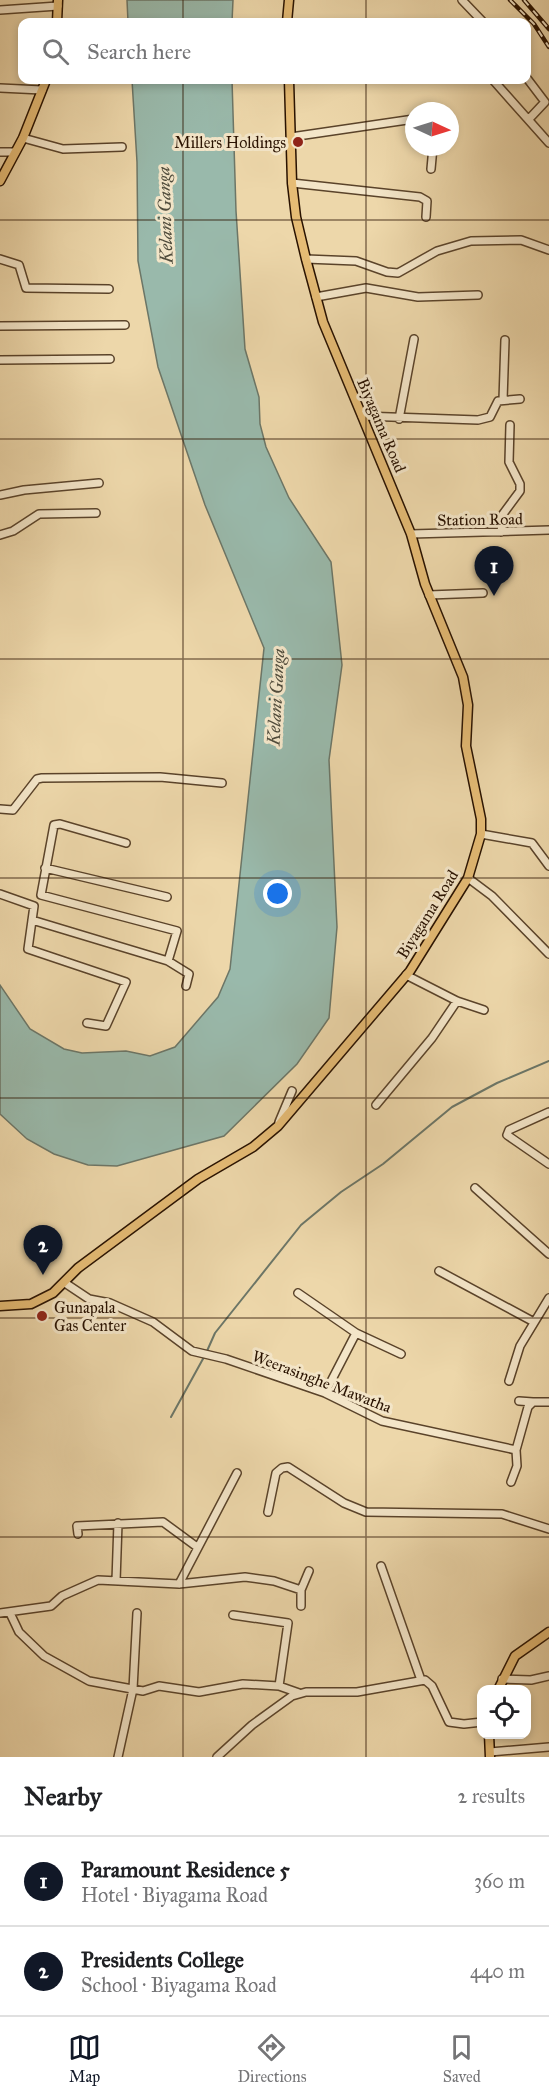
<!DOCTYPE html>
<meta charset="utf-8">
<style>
body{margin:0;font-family:"IM FELL Great Primer",serif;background:#f6f6f6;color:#202124}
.controls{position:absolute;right:18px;bottom:18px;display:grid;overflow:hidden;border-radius:12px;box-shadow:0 3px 9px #0003}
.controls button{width:54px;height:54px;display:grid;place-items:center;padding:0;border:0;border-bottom:2px solid #e0e0e0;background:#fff;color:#202124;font:30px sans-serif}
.compass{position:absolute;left:405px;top:102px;width:54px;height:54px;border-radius:50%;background:#fff;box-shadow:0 3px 9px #0003;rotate:94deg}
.you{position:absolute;left:278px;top:894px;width:21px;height:21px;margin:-15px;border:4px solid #fff;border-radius:50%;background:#1a73e8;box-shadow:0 0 0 9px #1a73e833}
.badge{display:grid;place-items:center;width:39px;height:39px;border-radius:50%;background:#111827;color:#fff;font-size:20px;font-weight:700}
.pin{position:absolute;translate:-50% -50px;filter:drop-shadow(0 2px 3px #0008)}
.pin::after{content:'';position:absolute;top:32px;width:21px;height:18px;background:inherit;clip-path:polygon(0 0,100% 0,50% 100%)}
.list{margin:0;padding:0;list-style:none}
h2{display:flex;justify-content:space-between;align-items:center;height:78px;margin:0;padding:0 24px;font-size:26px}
h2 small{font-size:20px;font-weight:400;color:#757577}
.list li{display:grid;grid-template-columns:39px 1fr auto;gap:18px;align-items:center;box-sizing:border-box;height:90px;padding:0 24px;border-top:2px solid #e0e0e0}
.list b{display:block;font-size:22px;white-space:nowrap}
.list p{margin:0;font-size:20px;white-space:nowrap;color:#757577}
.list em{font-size:20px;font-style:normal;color:#757577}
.icon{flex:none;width:33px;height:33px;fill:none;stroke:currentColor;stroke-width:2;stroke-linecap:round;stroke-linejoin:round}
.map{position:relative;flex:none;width:549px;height:1757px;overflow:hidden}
.search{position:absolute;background:#fff;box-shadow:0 3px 9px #0003;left:18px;right:18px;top:18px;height:66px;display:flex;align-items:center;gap:15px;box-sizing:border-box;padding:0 21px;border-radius:12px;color:#757577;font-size:22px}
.sheet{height:258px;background:#fff}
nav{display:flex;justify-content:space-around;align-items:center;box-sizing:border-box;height:84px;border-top:2px solid #e0e0e0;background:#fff;font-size:16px;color:#757577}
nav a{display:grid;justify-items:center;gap:3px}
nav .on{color:#111827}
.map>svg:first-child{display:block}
.water{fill:#99b9ab;stroke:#6c7667;stroke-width:1.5}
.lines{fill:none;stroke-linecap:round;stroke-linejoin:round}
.stream{stroke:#6c7667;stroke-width:2}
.minor-casing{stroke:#5a432a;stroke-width:10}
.major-casing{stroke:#291200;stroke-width:11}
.minor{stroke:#f3e5c8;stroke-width:7}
.major{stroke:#e6bc75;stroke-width:8}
.rail-casing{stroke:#291200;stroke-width:4.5}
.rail{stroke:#f3e5c8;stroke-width:2;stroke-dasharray:7;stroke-linecap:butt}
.grid{fill:none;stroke:#291200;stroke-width:1.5;stroke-opacity:0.55}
.poi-dot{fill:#8f2418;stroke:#f3e5c8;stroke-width:2}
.labels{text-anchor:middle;stroke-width:6;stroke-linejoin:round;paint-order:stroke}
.poi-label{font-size:16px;fill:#291200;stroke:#f3e5c8;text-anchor:end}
.street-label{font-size:16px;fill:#291200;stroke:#f3e5c8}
.water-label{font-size:18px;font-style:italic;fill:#504c3c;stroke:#f3e5c8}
</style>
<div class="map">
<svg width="549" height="1757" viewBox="0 0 549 1757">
<rect width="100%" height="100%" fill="#edd7aa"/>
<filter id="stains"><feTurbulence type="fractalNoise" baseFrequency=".00333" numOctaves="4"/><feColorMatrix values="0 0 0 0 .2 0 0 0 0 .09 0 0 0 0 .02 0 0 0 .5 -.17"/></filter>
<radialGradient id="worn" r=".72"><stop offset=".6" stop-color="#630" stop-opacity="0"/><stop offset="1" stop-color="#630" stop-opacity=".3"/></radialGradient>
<path class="water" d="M 127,0 L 233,0 L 232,22 L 128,22 Z
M 132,80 L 232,80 L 236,211 L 245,349 L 259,397 L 260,424 L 266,447 L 289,498 L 331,562 L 342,665 L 329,760 L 337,927 L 329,1018 L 297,1064 L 224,1136 L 117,1166 L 88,1165 L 54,1154 L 27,1139 L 0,1114 L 0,985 L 30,1029 L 64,1049 L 82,1053 L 126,1051 L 150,1056 L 175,1047 L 218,997 L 230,969 L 264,648 L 205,505 L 158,367 L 138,261 L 137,162 Z"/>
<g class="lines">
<path class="stream" d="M 207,1351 L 215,1333 L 301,1225 L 341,1192 L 383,1164 L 452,1107 L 497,1083 L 549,1061
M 171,1417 L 204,1357"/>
<defs>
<path id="minor" d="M 462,0 L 483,22
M 0,10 L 58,6
M 526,77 L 545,102 L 529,119
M 493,80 L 549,143
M 0,88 L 42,90
M 291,137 L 414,119
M 23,138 L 63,149 L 122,147
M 0,152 L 15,152
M 431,169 L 433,147
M 292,183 L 420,197 L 427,201 L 426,217
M 0,259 L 19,265 L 26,288 L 109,289
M 306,259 L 356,261 L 387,272 L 398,273 L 437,251 L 471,241 L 521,240 L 549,250
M 316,297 L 366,288 L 418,297 L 478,295
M 0,326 L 125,325
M 0,360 L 110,359
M 503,400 L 505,340
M 362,416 L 478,420 L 490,417 L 498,401 L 520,399
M 399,419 L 414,339
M 0,495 L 24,490 L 99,483
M 501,532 L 503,514 L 520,491 L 520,484 L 509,462 L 510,425
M 411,534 L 549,530
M 0,535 L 13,531 L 39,514 L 96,513
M 429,595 L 483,593
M 0,809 L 13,810 L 37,779 L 42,778 L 160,777 L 222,783
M 481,834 L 532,843 L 549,866
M 126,843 L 60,824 L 54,825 L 41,895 L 177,931 L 168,961
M 45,868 L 167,897
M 468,878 L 492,896 L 549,954
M 0,894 L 34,906 L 28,949 L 126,982 L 106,1026 L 87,1023
M 32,920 L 168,961 L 189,974 L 186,986
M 406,975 L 457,1001 L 484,1010
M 376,1105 L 432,1038 L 457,1001
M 549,1112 L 509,1130 L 507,1135 L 549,1164
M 279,1122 L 292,1091
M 475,1188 L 549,1254
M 439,1271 L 534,1322
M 65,1283 L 89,1299 L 110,1303 L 153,1322 L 192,1351 L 226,1359 L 325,1393 L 382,1421 L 516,1450
M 298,1293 L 356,1333 L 325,1393
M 356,1333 L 401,1354
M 509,1381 L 520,1346 L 549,1298
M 519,1401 L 533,1402
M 511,1482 L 517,1466 L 516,1450 L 528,1407 L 533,1402 L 549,1402
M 268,1512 L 276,1473 L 282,1468 L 288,1467 L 344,1503 L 366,1512 L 502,1514 L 549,1529
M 78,1534 L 77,1526 L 163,1522 L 197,1547
M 381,1566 L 421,1680
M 116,1581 L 118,1523
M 179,1584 L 237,1473
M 301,1606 L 301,1590 L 309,1571
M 0,1613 L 51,1606 L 62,1596 L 98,1580 L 179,1584 L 245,1577 L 274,1581 L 301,1590
M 10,1613 L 19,1632 L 44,1656 L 89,1681 L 143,1691 L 159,1686 L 199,1692 L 243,1684 L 279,1686 L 299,1693
M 233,1615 L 288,1623 L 279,1686
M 502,1679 L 531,1680 L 549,1676
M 490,1752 L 549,1747
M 118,1757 L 133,1689 L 137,1613
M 217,1757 L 252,1725 L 292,1696 L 306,1692 L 357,1692 L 425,1680 L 432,1686 L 449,1722 L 464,1724 L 482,1722"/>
<path id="major" d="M 57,22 L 58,0
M 287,22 L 289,0
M 0,181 L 23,138 L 46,80
M 0,1306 L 31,1304 L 53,1293 L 78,1268 L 198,1179 L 253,1147 L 278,1126 L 410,971 L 468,878 L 481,834 L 481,819 L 466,746 L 468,705 L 463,677 L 425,584 L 411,534 L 323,322 L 306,259 L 296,217 L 292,183 L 289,80
M 498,1690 L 515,1656 L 549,1632
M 489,1734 L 490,1757"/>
</defs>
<use href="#minor" class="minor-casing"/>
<use href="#major" class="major-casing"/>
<use href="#minor" class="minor"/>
<use href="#major" class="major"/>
<defs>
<path id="rail" d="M 510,0 L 534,24 L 549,47
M 524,0 L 549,29"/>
</defs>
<use href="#rail" class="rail-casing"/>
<use href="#rail" class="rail"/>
</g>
<path class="grid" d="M 183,0 L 183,22M 366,0 L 366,22M 183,80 L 183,1757M 366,80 L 366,1757M 0,220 L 549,220M 0,439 L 549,439M 0,659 L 549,659M 0,878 L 549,878M 0,1098 L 549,1098M 0,1318 L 549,1318M 0,1537 L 549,1537"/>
<g class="poi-dot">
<circle cx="298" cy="142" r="6"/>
<circle cx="42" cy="1316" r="6"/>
</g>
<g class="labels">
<g class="poi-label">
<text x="286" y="148">Millers Holdings</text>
<text x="54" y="1313" text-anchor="start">Gunapala<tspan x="54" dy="18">Gas Center</tspan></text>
</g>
<g class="street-label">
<text transform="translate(382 425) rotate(67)" y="6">Biyagama Road</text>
<text transform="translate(480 519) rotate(-1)" y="6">Station Road</text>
<text transform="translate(427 914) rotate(-58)" y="6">Biyagama Road</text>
<text transform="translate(322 1381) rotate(21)" y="6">Weerasinghe Mawatha</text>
</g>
<g class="water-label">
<text transform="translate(165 215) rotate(-92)" y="6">Kelani Ganga</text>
<text transform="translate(276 697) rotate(-87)" y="6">Kelani Ganga</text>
</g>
</g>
<rect width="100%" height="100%" filter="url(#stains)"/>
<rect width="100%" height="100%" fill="url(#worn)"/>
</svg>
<div class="controls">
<button><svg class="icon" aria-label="locate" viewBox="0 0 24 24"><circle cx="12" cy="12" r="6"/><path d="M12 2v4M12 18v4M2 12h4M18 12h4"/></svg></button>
</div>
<svg class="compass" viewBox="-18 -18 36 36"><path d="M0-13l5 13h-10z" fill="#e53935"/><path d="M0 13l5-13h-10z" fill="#757577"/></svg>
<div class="you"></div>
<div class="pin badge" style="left:494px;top:596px">1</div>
<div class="pin badge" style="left:43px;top:1275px">2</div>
<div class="search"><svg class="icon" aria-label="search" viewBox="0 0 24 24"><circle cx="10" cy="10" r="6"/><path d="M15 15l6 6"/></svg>Search here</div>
</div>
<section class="sheet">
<h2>Nearby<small>2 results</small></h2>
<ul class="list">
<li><span class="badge">1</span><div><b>Paramount Residence 5</b><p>Hotel · Biyagama Road</p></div><em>360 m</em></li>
<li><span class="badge">2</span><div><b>Presidents College</b><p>School · Biyagama Road</p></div><em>440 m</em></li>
</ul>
</section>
<nav>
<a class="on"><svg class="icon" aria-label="map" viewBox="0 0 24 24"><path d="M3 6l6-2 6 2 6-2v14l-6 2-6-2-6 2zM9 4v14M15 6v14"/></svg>Map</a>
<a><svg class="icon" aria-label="directions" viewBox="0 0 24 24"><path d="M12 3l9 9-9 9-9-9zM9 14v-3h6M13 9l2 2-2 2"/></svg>Directions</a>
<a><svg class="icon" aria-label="saved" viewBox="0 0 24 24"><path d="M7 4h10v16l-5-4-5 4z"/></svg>Saved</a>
</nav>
